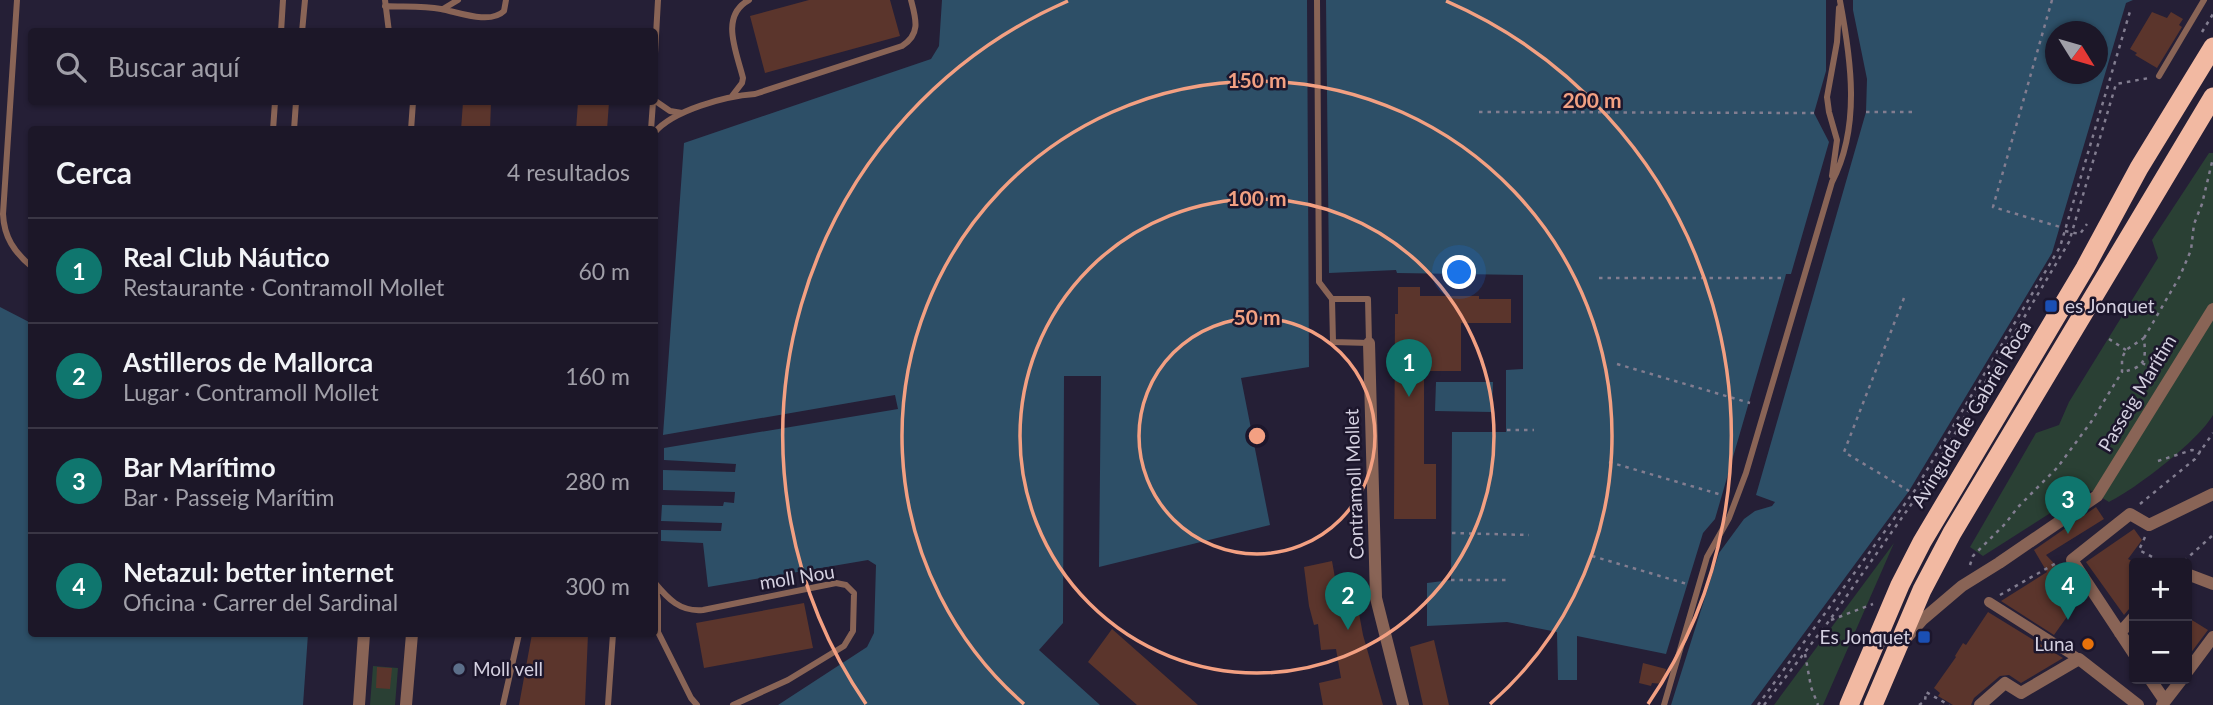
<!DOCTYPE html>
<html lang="es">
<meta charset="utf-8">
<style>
body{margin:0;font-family:Lato,sans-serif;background:#252030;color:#f1f3f6}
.controls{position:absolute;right:21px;bottom:21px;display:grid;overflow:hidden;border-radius:7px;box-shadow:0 2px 5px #0004}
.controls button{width:63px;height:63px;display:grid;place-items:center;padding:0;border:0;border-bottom:2px solid #3a3645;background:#1c1728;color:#f1f3f6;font:35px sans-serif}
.compass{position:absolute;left:2045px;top:21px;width:63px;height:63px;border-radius:50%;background:#1c1728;box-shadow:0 2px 5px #0004;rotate:127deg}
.you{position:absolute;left:1460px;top:273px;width:24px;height:24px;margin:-18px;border:5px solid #fff;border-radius:50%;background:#1a73e8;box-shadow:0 0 0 10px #1a73e833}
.badge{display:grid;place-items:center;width:46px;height:46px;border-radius:50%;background:#0f766e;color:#fff;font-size:23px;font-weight:700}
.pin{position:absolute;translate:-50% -58px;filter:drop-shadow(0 2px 4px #0008)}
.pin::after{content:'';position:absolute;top:37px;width:24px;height:21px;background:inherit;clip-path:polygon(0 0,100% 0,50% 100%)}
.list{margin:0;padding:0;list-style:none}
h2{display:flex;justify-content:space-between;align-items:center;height:91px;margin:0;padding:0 28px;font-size:30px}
h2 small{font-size:23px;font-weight:400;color:#a09fa8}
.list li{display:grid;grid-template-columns:46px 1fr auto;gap:21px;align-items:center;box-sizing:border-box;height:105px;padding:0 28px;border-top:2px solid #3a3645}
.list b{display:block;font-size:26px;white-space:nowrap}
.list p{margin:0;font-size:23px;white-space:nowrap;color:#a09fa8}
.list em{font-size:23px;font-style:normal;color:#a09fa8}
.icon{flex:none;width:38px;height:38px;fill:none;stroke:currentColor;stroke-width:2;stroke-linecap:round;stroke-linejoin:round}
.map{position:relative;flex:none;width:2213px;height:705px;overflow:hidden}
.search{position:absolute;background:#1c1728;box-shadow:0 2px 5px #0004;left:28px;top:28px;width:630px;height:77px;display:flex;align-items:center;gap:18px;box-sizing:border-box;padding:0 24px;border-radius:7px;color:#a09fa8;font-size:26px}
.panel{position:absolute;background:#1c1728;box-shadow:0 2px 5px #0004;left:28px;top:126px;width:630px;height:511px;border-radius:7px}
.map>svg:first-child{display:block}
.green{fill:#2a4034}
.water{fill:#2d4f67;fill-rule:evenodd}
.building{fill:#5b352c}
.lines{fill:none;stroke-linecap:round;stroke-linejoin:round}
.path{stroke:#827d90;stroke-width:2.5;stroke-dasharray:3.5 5;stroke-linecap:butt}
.service{stroke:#896456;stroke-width:6}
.pedestrian{stroke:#896456;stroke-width:10}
.minor{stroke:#896456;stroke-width:12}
.trunk{stroke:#f2b9a2;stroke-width:19}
.ring{fill:none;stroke:#f3a082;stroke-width:3.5}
.transit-dot{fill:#1a4fb4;stroke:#1c162c;stroke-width:2.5}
.food-dot{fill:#e8710a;stroke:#1c162c;stroke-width:2.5}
.service-dot{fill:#5c6f8a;stroke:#1c162c;stroke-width:2.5}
.labels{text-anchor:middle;stroke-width:5;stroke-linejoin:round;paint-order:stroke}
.poi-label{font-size:19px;fill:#d4d0e0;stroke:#1c162c;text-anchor:start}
.street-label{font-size:19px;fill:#d4d0e0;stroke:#1c162c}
.centre{fill:#f3a082;stroke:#1c162c;stroke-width:3.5}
.ring-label{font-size:21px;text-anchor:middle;font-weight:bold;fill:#f3a082;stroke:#1c162c;stroke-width:5;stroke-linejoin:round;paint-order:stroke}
</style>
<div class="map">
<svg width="2213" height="705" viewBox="0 0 2213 705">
<rect width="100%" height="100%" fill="#251f36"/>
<path class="green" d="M 2209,153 L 2213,153 L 2213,415 C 2198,441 2137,488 2109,502 L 2088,489 L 1983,556 L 1970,547 L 2036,433 L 2059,425 L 2069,402 L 2158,258 L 2152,240 Z
M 1894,543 L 1823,705 L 1774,705 Z
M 373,666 L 398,668 L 395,705 L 370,705 Z"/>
<path class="water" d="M 942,0 L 1307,0 L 1309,367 L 1241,378 L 1270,525 L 1099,567 L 1101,376 L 1064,376 L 1063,623 L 1039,650 L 1100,705 L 778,705 L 867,647 L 874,633 L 876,565 L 868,560 L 708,587 L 703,543 L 661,541 L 661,530 L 721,531 L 722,523 L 661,521 L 662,505 L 723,506 L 724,502 L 734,503 L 735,492 L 663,490 L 663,470 L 735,472 L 736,464 L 664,460 L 664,448 L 898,409 L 895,395 L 663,435 L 684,143 L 931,59 L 939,46 Z
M 1326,0 L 1826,0 L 1826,71 L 1814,113 L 1829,142 L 1791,274 L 1786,274 L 1785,278 L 1715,519 L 1703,533 L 1666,654 L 1577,636 L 1577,680 L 1558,680 L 1557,632 L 1507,622 L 1427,626 L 1427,583 L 1451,580 L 1452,432 L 1506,432 L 1506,370 L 1523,369 L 1523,275 L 1397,273 L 1396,270 L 1329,273 Z
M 1853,0 L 2133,0 L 2126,3 L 2052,253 L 1909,491 L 1751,705 L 1671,705 L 1719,553 L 1744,519 L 1755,511 L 1772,506 L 1775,502 L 1756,495 L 1866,112 L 1867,79 L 1853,10 ZM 2056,32 L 2098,32 L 2098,74 L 2056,74 Z
M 0,307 L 31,323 L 32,634 L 308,634 L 303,705 L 0,705 Z
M 1436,382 L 1493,382 L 1492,412 L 1435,411 Z"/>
<path class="building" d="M 809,0 L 890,0 L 900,36 L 765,73 L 750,16 Z
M 2152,12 L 2167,18 L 2171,12 L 2183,19 L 2179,25 L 2182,27 L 2157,68 L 2135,55 L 2137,53 L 2130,49 Z
M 463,102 L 491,102 L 490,130 L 461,130 Z
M 578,102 L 609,102 L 607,130 L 576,130 Z
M 1398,287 L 1420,287 L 1420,296 L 1479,296 L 1479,299 L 1511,299 L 1511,323 L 1461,323 L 1461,371 L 1424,371 L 1424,464 L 1436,464 L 1436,519 L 1394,519 L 1395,314 L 1398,314 Z
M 2096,507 L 2104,519 L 2046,555 L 2067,577 L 2051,595 L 2071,611 L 2054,635 L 2001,601 L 2047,572 L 2034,550 Z
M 2134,529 L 2142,540 L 2128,559 L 2134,562 L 2134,603 L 2124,615 L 2086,562 Z
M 1332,561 L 1337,589 L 1354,586 L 1363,635 L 1383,705 L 1323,705 L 1319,683 L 1341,678 L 1336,649 L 1321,650 L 1318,624 L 1314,625 L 1309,606 L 1304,567 Z
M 804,603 L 813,648 L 704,668 L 696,623 Z
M 1988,612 L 2063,658 L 2021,683 L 2009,675 L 2000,676 L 1974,698 L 1971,705 L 1953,705 L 1938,696 L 1940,693 L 1934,688 L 1956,657 L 1955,656 L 1963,643 L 1966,645 Z
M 2187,617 L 2208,630 L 2187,658 Z
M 1112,629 L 1198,705 L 1137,705 L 1088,662 Z
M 532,634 L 588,634 L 585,705 L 519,705 Z
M 1434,640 L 1449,705 L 1423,705 L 1410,647 Z
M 1643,663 L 1666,669 L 1663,684 L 1652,683 L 1651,686 L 1639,683 Z
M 377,667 L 392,668 L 390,689 L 376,688 Z"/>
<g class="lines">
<path class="path" d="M 2052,0 L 1993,207 L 2060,227
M 2202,32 L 2213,14
M 1479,112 L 1814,113
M 1866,112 L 1913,112
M 2065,231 L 2080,234 L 2087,224
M 1599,278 L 1785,278
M 1904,298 L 1844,452 L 1909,491
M 2144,338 L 2180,276 L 2191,250 L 2194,224 L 2202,204 L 2213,158
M 2109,339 L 2126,350
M 2142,363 L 2158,371
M 1617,364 L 1750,403
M 1507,430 L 1534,430
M 2158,461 L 2192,450 L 2201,452
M 1609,462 L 1722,495
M 2140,504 L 2195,459 L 2213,433
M 1452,533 L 1529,535
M 2145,537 L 2139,550 L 2164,563
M 1592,556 L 1687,584
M 2184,561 L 2213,535
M 1970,565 L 1973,556 L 2005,524 L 2018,507 L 2057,468 L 2091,422 L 2122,372 L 2122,358 L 2126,350 L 2144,338 C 2146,360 2146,367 2122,372
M 1451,580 L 1510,580
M 2000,595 L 2058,562
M 1831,620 L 1873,604
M 1805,654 L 1811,687 L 1818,705
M 1758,705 L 1915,490 L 2060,247 L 2131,8
M 1764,705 L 1829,621 L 1920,492 L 2069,242 L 2116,84 L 2149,78
M 1919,705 L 1925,701 L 1926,692 L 1949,705"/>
<path class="service" d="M 17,0 L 3,214 C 4,237 14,252 32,267
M 385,0 L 389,32
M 1317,0 L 1319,282 L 1332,299
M 385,6 C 403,7 423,6 441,9 C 458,12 490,25 504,11 L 506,0
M 443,9 L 458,0
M 281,32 L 283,0
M 302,32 L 305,0
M 654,71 L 658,0
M 2159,76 L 2204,0
M 732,96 L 742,83 L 743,78 C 737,53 719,16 749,0
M 654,100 L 670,111 L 682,113
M 273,130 L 275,102
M 294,130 L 296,102
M 411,130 L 413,102
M 651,130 L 653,102
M 654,133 C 673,110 726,96 755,94 L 902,46 C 921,34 916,19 911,0
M 1832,176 L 1837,140 L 1829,112 L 1827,97 L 1837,42 L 1839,8
M 1332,299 L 1368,299 L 1369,343 L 1333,342 Z
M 654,582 C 668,599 680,612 703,610 L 836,583 L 846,585 L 854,593 L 853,631 L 844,646 L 788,680 L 733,705
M 655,584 L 658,601 L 658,632 L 691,698 L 697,705
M 503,705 L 519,634
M 608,705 L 613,634
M 1664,705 L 1707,557 L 1729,518 L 1746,473 L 1832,182 C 1861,127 1851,59 1840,1"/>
<path class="pedestrian" d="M 1989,602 L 2079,659"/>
<path class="minor" d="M 1369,343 L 1376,598 L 1403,705
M 2187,574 L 2213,584
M 2120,633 L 2134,617
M 1907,637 L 1922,620 L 1962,586 L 1999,563 L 2097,496 L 2213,309
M 2134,654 L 2072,560 L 2130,514 L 2149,525 L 2213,494
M 2187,672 L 2213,637
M 2150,679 L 2165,701 L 2162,705
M 2165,701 L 2182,679
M 359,705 L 364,634
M 406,705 L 412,634
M 1980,705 L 2005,683 L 2021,693 L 2079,659 L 2138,705"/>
<path class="trunk" d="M 1849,705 L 1900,585 L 1922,542 L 2085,268 L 2139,168 L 2213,47
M 1873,705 L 1922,590 L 1952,533 L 2213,97"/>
</g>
<g class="ring">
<circle cx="1257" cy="436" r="118"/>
<circle cx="1257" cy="436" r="237"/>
<path d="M1024 704A355 355 0 1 1 1490 704"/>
<path d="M866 704A474 474 0 0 1 1068 1M1446 1A474 474 0 0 1 1648 704"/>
</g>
<g class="transit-dot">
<rect x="2044" y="299" width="14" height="14" rx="3.5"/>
<rect x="1917" y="630" width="14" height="14" rx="3.5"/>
</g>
<circle class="food-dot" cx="2088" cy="644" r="7"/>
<circle class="service-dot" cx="459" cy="669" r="7"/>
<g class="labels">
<g class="poi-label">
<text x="2065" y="313">es Jonquet</text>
<text x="1910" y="644" text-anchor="end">Es Jonquet</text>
<text x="2074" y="651" text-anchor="end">Luna</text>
<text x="473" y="676">Moll vell</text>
</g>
<g class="street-label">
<text transform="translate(2137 393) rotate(-59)" y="7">Passeig Marítim</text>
<text transform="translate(1971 414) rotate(-59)" y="7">Avinguda de Gabriel Roca</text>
<text transform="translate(1354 484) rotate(-92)" y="7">Contramoll Mollet</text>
<text transform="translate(797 577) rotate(-9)" y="7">moll Nou</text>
</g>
</g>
<circle cx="1257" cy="436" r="10" class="centre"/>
<g class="ring-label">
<text x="1257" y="88">150 m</text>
<text x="1592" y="108">200 m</text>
<text x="1257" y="206">100 m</text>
<text x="1257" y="325">50 m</text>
</g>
</svg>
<div class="controls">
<button>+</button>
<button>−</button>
</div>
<svg class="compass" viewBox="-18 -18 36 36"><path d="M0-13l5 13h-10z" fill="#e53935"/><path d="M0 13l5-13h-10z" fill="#a09fa8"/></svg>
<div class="you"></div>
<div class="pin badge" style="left:1409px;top:397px">1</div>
<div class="pin badge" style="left:1348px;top:630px">2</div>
<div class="pin badge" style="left:2068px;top:534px">3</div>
<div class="pin badge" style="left:2068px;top:620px">4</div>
<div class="search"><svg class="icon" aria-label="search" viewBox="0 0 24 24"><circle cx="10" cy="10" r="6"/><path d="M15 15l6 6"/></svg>Buscar aquí</div>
<section class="panel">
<h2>Cerca<small>4 resultados</small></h2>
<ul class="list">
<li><span class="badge">1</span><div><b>Real Club Náutico</b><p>Restaurante · Contramoll Mollet</p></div><em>60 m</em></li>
<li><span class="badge">2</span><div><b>Astilleros de Mallorca</b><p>Lugar · Contramoll Mollet</p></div><em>160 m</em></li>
<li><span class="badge">3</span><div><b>Bar Marítimo</b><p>Bar · Passeig Marítim</p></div><em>280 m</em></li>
<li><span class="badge">4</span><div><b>Netazul: better internet</b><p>Oficina · Carrer del Sardinal</p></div><em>300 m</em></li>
</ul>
</section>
</div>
